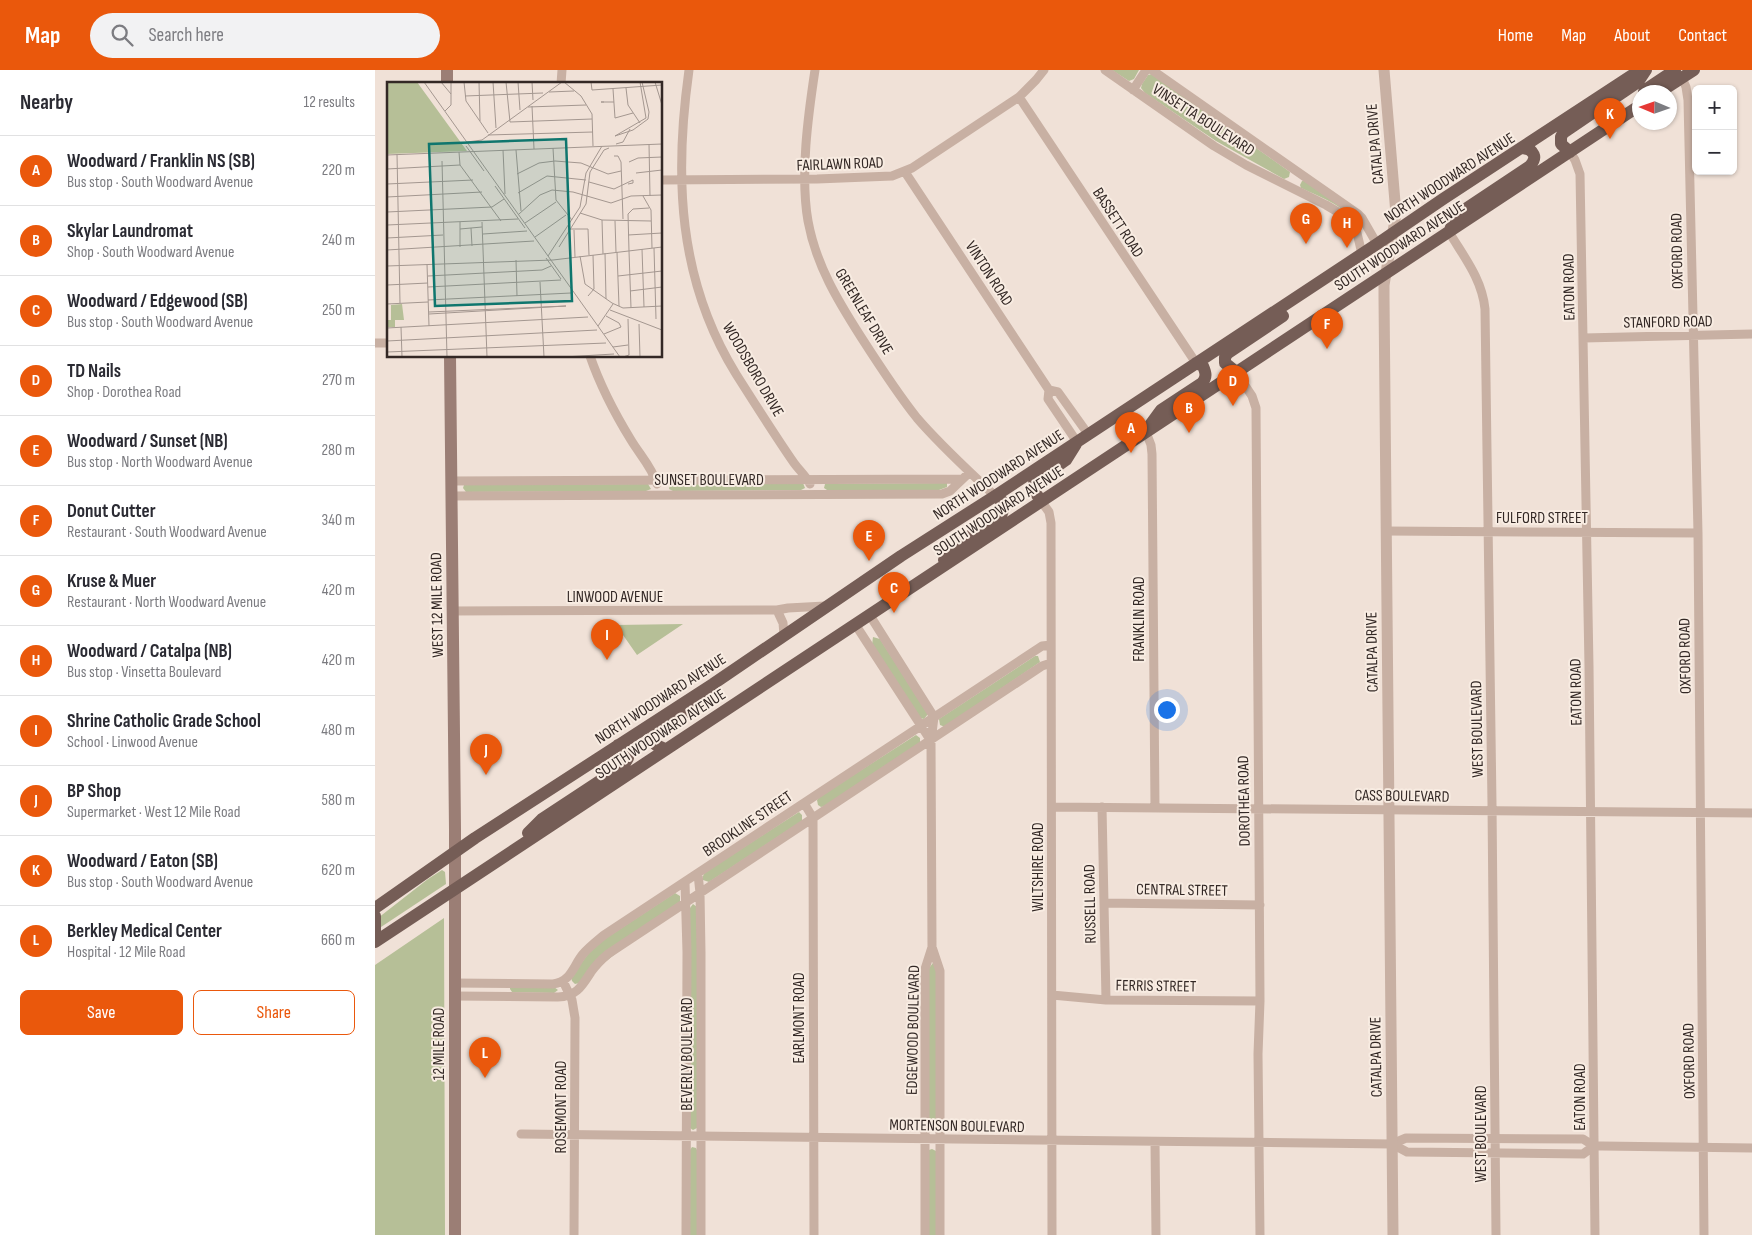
<!DOCTYPE html>
<meta charset="utf-8">
<style>
body{margin:0;font-family:"Sofia Sans Condensed",sans-serif;background:#f2f2f3;color:#2b2b33}
.controls{position:absolute;right:15px;top:15px;display:grid;overflow:hidden;border-radius:8px;box-shadow:0 1px 4px #0004}
.controls button{width:45px;height:45px;display:grid;place-items:center;padding:0;border:0;border-bottom:1px solid #e1e1e2;background:#fff;color:#2b2b33;font:25px sans-serif}
.compass{position:absolute;left:1257px;top:15px;width:45px;height:45px;border-radius:50%;background:#fff;box-shadow:0 1px 4px #0004;rotate:272deg}
.you{position:absolute;left:791px;top:639px;width:18px;height:18px;margin:-12px;border:4px solid #fff;border-radius:50%;background:#1a73e8;box-shadow:0 0 0 8px #1a73e833}
.badge{display:grid;place-items:center;width:32px;height:32px;border-radius:50%;background:#ea580c;color:#fff;font-size:16px;font-weight:700}
.pin{position:absolute;translate:-50% -41px;filter:drop-shadow(0 1px 2px #0008)}
.pin::after{content:'';position:absolute;top:26px;width:18px;height:15px;background:inherit;clip-path:polygon(0 0,100% 0,50% 100%)}
.list{margin:0;padding:0;list-style:none}
h2{display:flex;justify-content:space-between;align-items:center;height:65px;margin:0;padding:0 20px;font-size:21px}
h2 small{font-size:16px;font-weight:400;color:#7c7c81}
.list li{display:grid;grid-template-columns:32px 1fr auto;gap:15px;align-items:center;box-sizing:border-box;height:70px;padding:0 20px;border-top:1px solid #e1e1e2}
.list b{display:block;font-size:19px;white-space:nowrap}
.list p{margin:0;font-size:16px;white-space:nowrap;color:#7c7c81}
.list em{font-size:16px;font-style:normal;color:#7c7c81}
.actions{display:flex;gap:10px;padding:15px 20px}
.actions a{flex:1;padding:11px 0;border:1px solid #ea580c;border-radius:8px;text-align:center;font-size:18px;color:#ea580c}
.actions .main{background:#ea580c;color:#fff}
.icon{flex:none;width:28px;height:28px;fill:none;stroke:currentColor;stroke-width:2;stroke-linecap:round;stroke-linejoin:round}
.map{position:relative;flex:none;width:1377px;height:1165px;overflow:hidden}
header{display:flex;align-items:center;gap:30px;box-sizing:border-box;height:70px;padding:0 25px;background:#ea580c;color:#fff}
header strong{font-size:24px}
nav{display:flex;gap:28px;margin-inline-start:auto;font-size:18px}
.search{width:350px;height:45px;background:#f2f2f3;display:flex;align-items:center;gap:12px;box-sizing:border-box;padding:0 18px;border-radius:28px;color:#7c7c81;font-size:19px}
main{display:flex}
aside{flex:1;background:#fff}
.map>svg:first-child{display:block}
.green{fill:#b6bf97}
.lines{fill:none;stroke-linecap:round;stroke-linejoin:round}
.minor{stroke:#c8b0a3;stroke-width:9}
.tertiary{stroke:#c8b0a3;stroke-width:11}
.secondary{stroke:#9b7e75;stroke-width:12}
.primary{stroke:#755d56;stroke-width:12}
.labels{text-anchor:middle;stroke-width:4;stroke-linejoin:round;paint-order:stroke}
.street-label{font-size:16px;fill:#332825;stroke:#f8ece2}
.inset-road{fill:none;stroke:#a49790;stroke-width:1}
.view{fill:#0f766e;fill-opacity:0.15;stroke:#0f766e;stroke-width:2.5}
.inset-edge{fill:none;stroke:#332825;stroke-width:2.5}
</style>
<header>
<strong>Map</strong>
<div class="search"><svg class="icon" aria-label="search" viewBox="0 0 24 24"><circle cx="10" cy="10" r="6"/><path d="M15 15l6 6"/></svg>Search here</div>
<nav><a>Home</a><a>Map</a><a>About</a><a>Contact</a></nav>
</header>
<main>
<aside>
<h2>Nearby<small>12 results</small></h2>
<ul class="list">
<li><span class="badge">A</span><div><b>Woodward / Franklin NS (SB)</b><p>Bus stop · South Woodward Avenue</p></div><em>220 m</em></li>
<li><span class="badge">B</span><div><b>Skylar Laundromat</b><p>Shop · South Woodward Avenue</p></div><em>240 m</em></li>
<li><span class="badge">C</span><div><b>Woodward / Edgewood (SB)</b><p>Bus stop · South Woodward Avenue</p></div><em>250 m</em></li>
<li><span class="badge">D</span><div><b>TD Nails</b><p>Shop · Dorothea Road</p></div><em>270 m</em></li>
<li><span class="badge">E</span><div><b>Woodward / Sunset (NB)</b><p>Bus stop · North Woodward Avenue</p></div><em>280 m</em></li>
<li><span class="badge">F</span><div><b>Donut Cutter</b><p>Restaurant · South Woodward Avenue</p></div><em>340 m</em></li>
<li><span class="badge">G</span><div><b>Kruse &amp; Muer</b><p>Restaurant · North Woodward Avenue</p></div><em>420 m</em></li>
<li><span class="badge">H</span><div><b>Woodward / Catalpa (NB)</b><p>Bus stop · Vinsetta Boulevard</p></div><em>420 m</em></li>
<li><span class="badge">I</span><div><b>Shrine Catholic Grade School</b><p>School · Linwood Avenue</p></div><em>480 m</em></li>
<li><span class="badge">J</span><div><b>BP Shop</b><p>Supermarket · West 12 Mile Road</p></div><em>580 m</em></li>
<li><span class="badge">K</span><div><b>Woodward / Eaton (SB)</b><p>Bus stop · South Woodward Avenue</p></div><em>620 m</em></li>
<li><span class="badge">L</span><div><b>Berkley Medical Center</b><p>Hospital · 12 Mile Road</p></div><em>660 m</em></li>
</ul>
<div class="actions"><a class="main">Save</a><a>Share</a></div>
</aside>
<div class="map">
<svg width="1377" height="1165" viewBox="0 0 1377 1165">
<rect width="100%" height="100%" fill="#f0e1d7"/>
<path class="green" d="M 737,0 L 764,0 L 759,9 L 754,11 Z
M 777,4 L 915,102 L 914,107 L 909,109 L 841,71 L 770,23 L 766,18 L 767,14 L 773,5 Z
M 927,111 L 930,111 L 983,149 L 987,157 L 985,159 C 974,137 947,128 926,118 L 925,115 Z
M 428,413 L 430,418 L 426,420 L 298,421 L 294,419 L 295,414 Z
M 572,413 L 572,417 L 564,420 L 452,420 L 449,418 L 450,414 Z
M 273,414 L 276,419 L 271,421 L 91,422 L 88,418 L 89,415 Z
M 308,554 L 262,585 L 241,555 Z
M 498,567 L 505,569 L 553,644 L 549,649 L 545,648 L 497,575 Z
M 660,586 L 663,586 L 665,592 L 570,657 L 565,655 L 564,649 Z
M 541,665 L 545,668 L 545,673 L 450,736 L 446,737 L 443,735 L 442,730 L 444,727 Z
M 424,742 L 427,745 L 427,751 L 334,812 L 328,810 L 328,806 L 330,802 Z
M 67,800 L 70,802 L 71,814 L 6,857 L 3,848 L 53,809 Z
M 300,823 L 305,826 L 305,832 L 204,913 L 200,914 L 197,911 L 196,907 L 219,876 Z
M 318,834 L 322,837 L 322,1058 L 318,1060 L 315,1058 L 315,838 Z
M 69,848 L 70,1165 L 0,1165 L 0,895 Z
M 558,893 L 560,894 L 561,896 L 561,1055 L 560,1058 L 557,1058 L 553,1054 L 554,898 Z
M 179,917 L 183,920 L 179,923 L 137,922 L 135,919 L 135,918 Z
M 317,1077 L 321,1078 L 322,1080 L 322,1165 L 315,1165 L 315,1080 Z
M 557,1079 L 561,1081 L 562,1165 L 553,1165 L 554,1080 Z"/>
<g class="lines">
<path class="minor" d="M 314,0 C 299,107 303,210 361,304 C 380,334 399,364 419,393 C 424,400 431,406 435,414
M 440,0 C 433,46 425,105 433,151 C 441,195 463,231 486,267 C 504,295 522,323 542,348 C 566,376 594,401 620,426
M 730,0 L 839,76 L 871,95 L 951,135 L 968,145 L 976,154 L 982,163 L 987,184
M 777,0 L 983,144 L 987,148 L 1002,174
M 1307,8 L 1311,17 L 1313,30 L 1323,463 L 1329,1165
M 186,14 L 187,0
M 758,20 L 771,0
M 644,27 L 821,293
M 1195,82 L 1200,90 L 1205,104 L 1214,596 L 1220,1165
M 530,102 L 674,320 L 673,329 L 702,372
M 286,110 L 442,109 L 517,106 L 537,98 L 644,27 L 661,10 L 669,0
M 1074,162 C 1089,187 1107,209 1110,239 L 1117,734 L 1121,1165
M 1209,268 L 1377,264
M 0,273 L 14,273
M 215,286 C 225,315 240,344 256,370 C 265,385 277,397 282,414
M 861,302 L 877,326 L 881,338 L 885,931 L 883,984 L 885,1165
M 674,320 L 683,322 L 713,364
M 771,362 L 776,375 L 777,384 L 780,738
M 76,411 L 587,409
M 76,426 L 567,424 L 575,421 L 595,402
M 666,431 L 674,442 L 676,453 L 677,1165
M 1011,461 L 1323,463
M 402,540 L 408,553 L 409,565
M 77,541 L 402,540 L 413,538 L 450,536
M 494,544 L 559,647 L 556,671 L 557,877 L 565,901 L 565,1165
M 480,554 L 556,671
M 429,733 L 438,748 L 439,1165
M 677,737 L 1377,743
M 727,737 L 731,930
M 323,804 L 325,823 L 326,883 L 326,1165
M 310,812 L 312,882 L 311,1165
M 729,833 L 885,835
M 188,911 L 197,930 L 200,948 L 199,1165
M 79,913 L 178,914 C 196,912 198,896 208,884 C 214,877 222,871 229,865 L 667,576 L 676,575
M 677,925 L 731,930 L 885,931
M 80,926 L 183,927 C 201,927 207,916 216,902 C 221,895 227,889 233,884 L 667,596 L 676,593
M 146,1064 L 1017,1074 L 1031,1068 L 1208,1069 L 1219,1076 L 1227,1076 L 1377,1078
M 780,1072 L 781,1165
M 1017,1074 L 1032,1082 L 1208,1084 L 1219,1076
M 550,1165 L 550,899 L 557,877"/>
<path class="tertiary" d="M 1009,0 L 1021,144 L 1009,215 L 1009,227 L 1018,1165"/>
<path class="secondary" d="M 72,0 L 72,14
M 75,286 L 80,759 L 80,1165"/>
<path class="primary" d="M 1269,22 L 1270,20 L 1300,0
M 1285,22 L 1319,0
M 1195,82 L 1186,74 L 1186,67 L 1188,63 L 1263,12 L 1271,0
M 1075,160 L 1079,149 L 1083,144 L 1155,96 C 1163,87 1159,80 1148,78
M 861,302 L 850,293 L 850,287 L 853,283 L 908,246
M 775,355 L 786,340 L 827,313 C 832,307 831,303 828,296 L 821,293
M 666,431 L 658,419 L 659,413 L 691,390 L 701,374
M 569,490 L 582,474 L 626,446 L 628,440 L 627,431 L 620,426
M 290,679 L 281,675 C 277,670 278,666 282,661 L 327,631 L 335,618
M 153,763 L 167,749 L 249,695 L 253,688 L 252,680 L 243,675
M 0,838 L 100,768 L 338,614 L 526,486 L 620,426 L 1002,174 L 1068,129 L 1265,0
M 0,846 L 0,865
M 0,872 L 1264,36"/>
</g>
<g class="labels">
<g class="street-label">
<text transform="translate(829 49) rotate(33)" y="6">VINSETTA BOULEVARD</text>
<text transform="translate(999 74) rotate(-95)" y="6">CATALPA DRIVE</text>
<text transform="translate(465 93) rotate(-2)" y="6">FAIRLAWN ROAD</text>
<text transform="translate(1074 107) rotate(-33)" y="6">NORTH WOODWARD AVENUE</text>
<text transform="translate(744 152) rotate(57)" y="6">BASSETT ROAD</text>
<text transform="translate(1024 175) rotate(-33)" y="6">SOUTH WOODWARD AVENUE</text>
<text transform="translate(1301 181) rotate(-91)" y="6">OXFORD ROAD</text>
<text transform="translate(615 203) rotate(57)" y="6">VINTON ROAD</text>
<text transform="translate(1193 217) rotate(-91)" y="6">EATON ROAD</text>
<text transform="translate(490 241) rotate(59)" y="6">GREENLEAF DRIVE</text>
<text transform="translate(1293 251) rotate(-1)" y="6">STANFORD ROAD</text>
<text transform="translate(379 299) rotate(60)" y="6">WOODSBORO DRIVE</text>
<text transform="translate(623 404) rotate(-33)" y="6">NORTH WOODWARD AVENUE</text>
<text x="334" y="415">SUNSET BOULEVARD</text>
<text transform="translate(623 440) rotate(-33)" y="6">SOUTH WOODWARD AVENUE</text>
<text x="1167" y="453">FULFORD STREET</text>
<text x="240" y="532">LINWOOD AVENUE</text>
<text transform="translate(61 535) rotate(-91)" y="6">WEST 12 MILE ROAD</text>
<text transform="translate(763 549) rotate(-90)" y="6">FRANKLIN ROAD</text>
<text transform="translate(996 582) rotate(-91)" y="6">CATALPA DRIVE</text>
<text transform="translate(1309 586) rotate(-91)" y="6">OXFORD ROAD</text>
<text transform="translate(1200 622) rotate(-91)" y="6">EATON ROAD</text>
<text transform="translate(285 628) rotate(-33)" y="6">NORTH WOODWARD AVENUE</text>
<text transform="translate(1101 659) rotate(-91)" y="6">WEST BOULEVARD</text>
<text transform="translate(285 663) rotate(-33)" y="6">SOUTH WOODWARD AVENUE</text>
<text transform="translate(1027 725) rotate(1)" y="6">CASS BOULEVARD</text>
<text transform="translate(868 731) rotate(-91)" y="6">DOROTHEA ROAD</text>
<text transform="translate(372 753) rotate(-34)" y="6">BROOKLINE STREET</text>
<text transform="translate(662 797) rotate(-90)" y="6">WILTSHIRE ROAD</text>
<text transform="translate(807 819) rotate(1)" y="6">CENTRAL STREET</text>
<text transform="translate(714 834) rotate(-91)" y="6">RUSSELL ROAD</text>
<text transform="translate(781 915) rotate(1)" y="6">FERRIS STREET</text>
<text transform="translate(423 948) rotate(-90)" y="6">EARLMONT ROAD</text>
<text transform="translate(537 960) rotate(-89)" y="6">EDGEWOOD BOULEVARD</text>
<text transform="translate(63 974) rotate(-90)" y="6">12 MILE ROAD</text>
<text transform="translate(311 984) rotate(-90)" y="6">BEVERLY BOULEVARD</text>
<text transform="translate(1000 987) rotate(-91)" y="6">CATALPA DRIVE</text>
<text transform="translate(1313 991) rotate(-91)" y="6">OXFORD ROAD</text>
<text transform="translate(1204 1027) rotate(-90)" y="6">EATON ROAD</text>
<text transform="translate(185 1037) rotate(-90)" y="6">ROSEMONT ROAD</text>
<text transform="translate(582 1055) rotate(1)" y="6">MORTENSON BOULEVARD</text>
<text transform="translate(1105 1064) rotate(-90)" y="6">WEST BOULEVARD</text>
</g>
</g>
<g transform="translate(12 12)">
<rect width="275" height="275" fill="#f0e1d7"/>
<path d="M 0,0 L 30,0 L 80,69 L 0,72 ZM 15,222 L 17,238 L 8,238 L 8,245 L 0,245 L 0,238 L 4,238 L 4,223 Z" fill="#b6bf97"/>
<path class="inset-road" d="M 37,0 L 233,275M 54,0 L 64,12M 77,0 L 79,19 L 101,51M 92,0 L 93,39M 106,0 L 109,46M 119,0 L 123,40 L 205,37M 131,0 L 133,28M 145,0 L 146,18M 177,0 L 194,14 L 205,32 L 206,64M 204,0 L 205,8 L 275,3M 253,0 L 259,36 L 228,54 L 246,48 L 261,37 L 262,30 L 255,0M 268,0 L 275,23M 239,6 L 241,23 L 253,41M 226,7 L 228,36 L 246,31M 162,10 L 187,9M 78,14 L 156,11M 217,20 L 214,20 L 227,20M 145,24 L 147,67M 141,25 L 199,23M 58,29 L 64,23 L 64,0M 101,53 L 206,50M 80,60 L 95,58 L 175,0M 229,62 L 236,60 L 243,47M 262,62 L 263,114M 79,64 L 97,89M 166,66 L 169,118 L 185,138M 116,68 L 118,112M 129,68 L 134,129M 72,70 L 73,83 L 114,139M 10,72 L 13,221M 0,73 L 275,62M 227,74 L 231,74 L 234,80 L 236,137M 55,79 L 60,275M 242,80 L 251,76 L 275,75M 0,87 L 73,83M 249,91 L 275,88M 130,92 L 152,81 L 168,79 L 194,81 L 221,92 L 234,89M 202,100 L 227,107 L 246,98 L 246,101 L 241,102M 0,102 L 86,98M 108,104 L 138,146M 131,111 L 160,94 L 199,98M 256,114 L 264,128 L 265,166M 0,115 L 95,110M 0,130 L 105,125 L 117,117M 193,131 L 215,138 L 264,139M 132,132 L 153,113 L 165,108 L 186,110 L 224,121 L 244,114 L 275,113M 215,138 L 216,172M 228,139 L 229,170M 73,140 L 73,165M 95,140 L 100,275M 138,141 L 169,120M 0,143 L 131,137M 84,146 L 85,164M 73,147 L 95,145M 182,147 L 201,147 L 202,173M 187,148 L 188,175M 96,152 L 140,149M 241,153 L 275,151M 148,155 L 179,133M 0,156 L 56,153M 172,165 L 199,122 L 203,90 L 217,68 L 222,66M 267,166 L 269,237M 255,167 L 257,225M 0,168 L 147,159M 242,169 L 241,132 L 246,127 L 262,126M 242,169 L 244,226M 230,170 L 232,224M 218,171 L 219,217M 161,174 L 193,125 L 199,91 L 215,64M 193,174 L 198,202 L 225,221 L 236,226 L 275,224M 159,176 L 174,197M 129,178 L 130,214M 40,182 L 42,244M 0,184 L 166,178 L 275,165M 41,194 L 155,188 L 164,184M 231,194 L 275,189M 153,200 L 157,275M 0,203 L 41,201M 41,205 L 174,198M 243,209 L 275,205M 201,214 L 207,207 L 206,173M 41,218 L 184,211M 0,222 L 41,220M 223,228 L 275,248M 42,230 L 179,224 L 42,232M 252,242 L 253,275M 211,244 L 226,222M 14,245 L 15,275M 0,246 L 201,235M 217,252 L 234,245 L 232,241 L 219,234M 0,259 L 210,248M 226,265 L 241,263M 0,270 L 219,261M 177,275 L 227,272M 236,275 L 242,273 L 241,237"/>
<path class="view" d="M 179,57 L 185,219 L 48,224 L 42,62 Z"/>
<rect width="275" height="275" class="inset-edge"/>
</g>
</svg>
<div class="controls">
<button>+</button>
<button>−</button>
</div>
<svg class="compass" viewBox="-18 -18 36 36"><path d="M0-13l5 13h-10z" fill="#e53935"/><path d="M0 13l5-13h-10z" fill="#7c7c81"/></svg>
<div class="you"></div>
<div class="pin badge" style="left:756px;top:383px">A</div>
<div class="pin badge" style="left:814px;top:363px">B</div>
<div class="pin badge" style="left:519px;top:543px">C</div>
<div class="pin badge" style="left:858px;top:336px">D</div>
<div class="pin badge" style="left:494px;top:491px">E</div>
<div class="pin badge" style="left:952px;top:279px">F</div>
<div class="pin badge" style="left:931px;top:174px">G</div>
<div class="pin badge" style="left:972px;top:178px">H</div>
<div class="pin badge" style="left:232px;top:590px">I</div>
<div class="pin badge" style="left:111px;top:705px">J</div>
<div class="pin badge" style="left:1235px;top:69px">K</div>
<div class="pin badge" style="left:110px;top:1008px">L</div>
</div>
</main>
